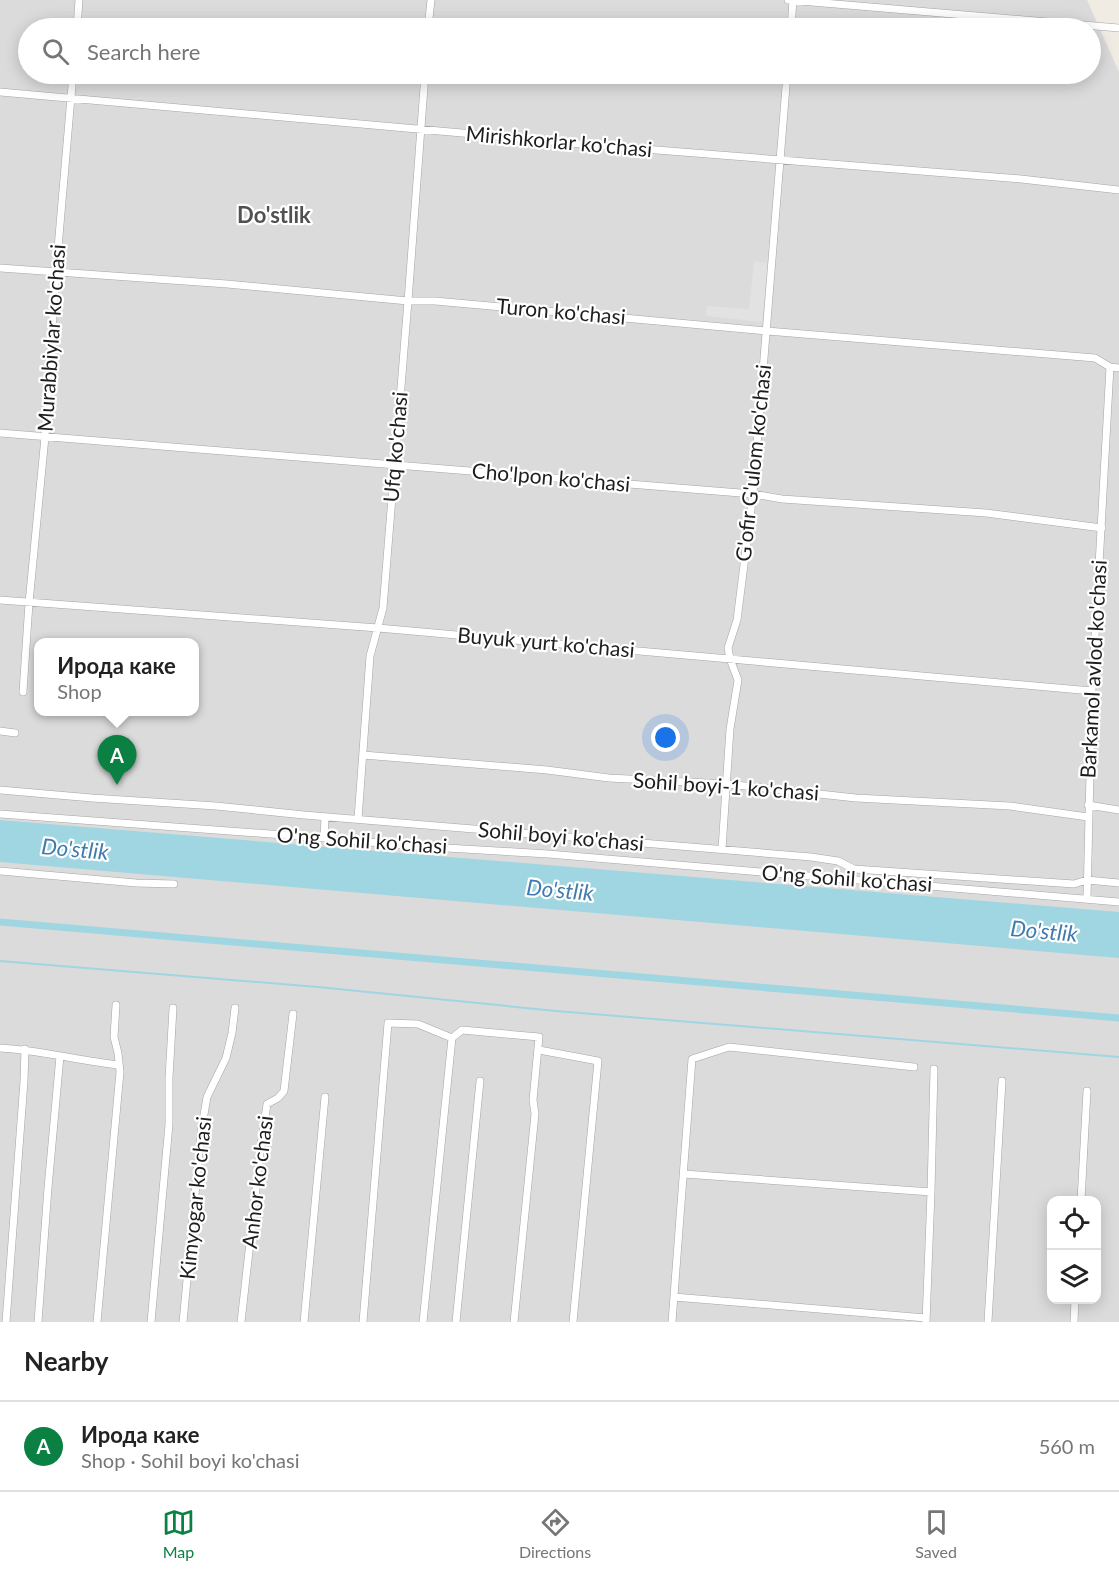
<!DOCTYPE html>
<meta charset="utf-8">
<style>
body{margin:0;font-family:Lato,sans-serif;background:#f2f2f2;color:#222}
.controls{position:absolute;right:18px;bottom:18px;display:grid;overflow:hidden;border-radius:12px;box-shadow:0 3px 15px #0003}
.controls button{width:54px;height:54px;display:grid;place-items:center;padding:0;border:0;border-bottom:2px solid #e0e0e0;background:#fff;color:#222;font:30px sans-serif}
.you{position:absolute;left:666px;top:738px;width:21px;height:21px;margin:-15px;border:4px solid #fff;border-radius:50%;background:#1a73e8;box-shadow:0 0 0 9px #1a73e833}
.badge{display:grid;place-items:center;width:39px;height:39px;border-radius:50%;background:#0b8043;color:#fff;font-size:20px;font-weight:700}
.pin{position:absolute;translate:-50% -50px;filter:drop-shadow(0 2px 3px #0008)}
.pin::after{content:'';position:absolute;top:32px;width:21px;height:18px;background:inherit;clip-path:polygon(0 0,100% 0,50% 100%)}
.popup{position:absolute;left:34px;top:638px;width:165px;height:78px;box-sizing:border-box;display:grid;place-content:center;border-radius:12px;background:#fff;filter:drop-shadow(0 2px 4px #0005);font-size:20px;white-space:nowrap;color:#767676}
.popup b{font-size:22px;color:#222}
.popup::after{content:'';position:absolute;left:50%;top:100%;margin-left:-12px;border:12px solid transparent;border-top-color:#fff}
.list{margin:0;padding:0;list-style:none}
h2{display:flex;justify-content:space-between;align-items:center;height:78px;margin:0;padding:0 24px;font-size:26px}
h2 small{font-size:20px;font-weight:400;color:#767676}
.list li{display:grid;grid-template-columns:39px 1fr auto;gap:18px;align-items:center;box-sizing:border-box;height:90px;padding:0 24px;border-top:2px solid #e0e0e0}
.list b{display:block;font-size:22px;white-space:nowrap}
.list p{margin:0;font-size:20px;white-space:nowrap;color:#767676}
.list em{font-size:20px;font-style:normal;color:#767676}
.icon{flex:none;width:33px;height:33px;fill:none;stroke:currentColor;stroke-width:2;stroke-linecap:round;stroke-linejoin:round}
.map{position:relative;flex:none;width:1119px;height:1322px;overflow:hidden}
.search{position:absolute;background:#fff;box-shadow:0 3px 15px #0003;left:18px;right:18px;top:18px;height:66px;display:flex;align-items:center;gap:15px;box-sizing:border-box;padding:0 21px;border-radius:33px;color:#767676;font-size:22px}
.sheet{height:168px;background:#fff}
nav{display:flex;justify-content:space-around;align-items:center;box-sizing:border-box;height:84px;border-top:2px solid #e0e0e0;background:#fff;font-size:16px;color:#767676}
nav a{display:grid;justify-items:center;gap:3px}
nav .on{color:#0b8043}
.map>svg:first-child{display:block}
.residential{fill:#dcdbdb;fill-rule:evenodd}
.parking{fill:#e2e2e2}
.water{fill:#9fd6e1}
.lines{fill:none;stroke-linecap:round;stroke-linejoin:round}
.stream{stroke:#9fd6e1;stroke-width:2}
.canal{stroke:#9fd6e1;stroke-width:7}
.minor-casing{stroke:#a5a5a5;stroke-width:8}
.minor{stroke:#fff;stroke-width:7}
.labels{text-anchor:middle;stroke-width:4.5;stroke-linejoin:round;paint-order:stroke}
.street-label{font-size:21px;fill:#1e1e1e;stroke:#fff}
.neighbourhood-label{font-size:22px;font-weight:bold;fill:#515151;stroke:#fff}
.water-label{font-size:22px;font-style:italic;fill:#407bae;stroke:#fff}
</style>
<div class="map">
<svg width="1119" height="1322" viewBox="0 0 1119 1322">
<rect width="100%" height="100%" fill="#f0ebe3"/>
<path class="residential" d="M 0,0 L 1087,0 L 1119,72 L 1119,1322 L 0,1322 ZM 28,28 L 1090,28 L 1090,74 L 28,74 ZM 39,642 L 195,642 L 195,712 L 39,712 ZM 1052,1200 L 1096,1200 L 1096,1300 L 1052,1300 Z"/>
<path class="parking" d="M 754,261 L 768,263 L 762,322 L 706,316 L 707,306 L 749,309 Z"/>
<path class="water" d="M 0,820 L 1119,912 L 1119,958 L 0,862 Z"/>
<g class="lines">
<path class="stream" d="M 0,961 L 318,987 L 556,1011 L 1119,1057"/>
<path class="canal" d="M 0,922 L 1119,1018"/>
<defs>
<path id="minor" d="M 788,0 L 1119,28
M 77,28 L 79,0
M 428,28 L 431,0
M 791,28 L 793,0
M 0,92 L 462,133 L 581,144 L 1021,179 L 1119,190
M 0,268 L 227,284 L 408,301 L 435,301 L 767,331 L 1095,358 L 1110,367 L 1119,368
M 0,433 L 753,494 L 782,499 L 986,513 L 1102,528
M 0,600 L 378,628 L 1092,691
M 23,692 L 29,603 L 45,437 L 56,271 L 73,74
M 0,731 L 15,733
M 363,755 L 547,770 L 609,778 L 726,784 L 856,798 L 1010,806 L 1088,817
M 0,790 L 92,798 L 216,806 L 304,815 L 811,857 L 838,861 L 854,869 L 1074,884 L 1087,880 L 1119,883
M 1088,805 L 1119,810
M 0,814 L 324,838 L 413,846 L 548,854 L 1119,902
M 358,819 L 370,656 L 383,608 L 408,301 L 425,74
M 324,838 L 325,817
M 722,849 L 730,729 L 738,680 L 730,659 L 728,648 L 737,620 L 753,494 L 787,74
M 0,871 L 136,883 L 174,884
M 1087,899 L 1092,691 L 1110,367
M 0,1048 C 40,1050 79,1061 119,1065
M 539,1050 L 598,1061 L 573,1322
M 684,1174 L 931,1192
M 1081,1200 L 1087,1091
M 674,1297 L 926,1318
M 6,1322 L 24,1081 L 25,1049
M 38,1322 L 48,1188 L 60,1056
M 97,1322 L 120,1072 L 118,1053 L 114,1037 L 116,1005
M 151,1322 L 169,1124 L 169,1078 L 173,1008
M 183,1322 L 201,1132 L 207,1097 L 226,1058 L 232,1033 L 235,1008
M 241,1322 L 261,1145 L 267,1104 L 278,1098 L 284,1091 L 293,1014
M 304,1322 L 325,1097
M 363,1322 L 388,1023 L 418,1024 L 452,1038 L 462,1030 L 539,1037 L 533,1100 L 535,1114 L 514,1322
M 423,1322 L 452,1038
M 456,1322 L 480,1081
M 672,1322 L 692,1059 L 729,1047 L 914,1067
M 926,1322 L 931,1192 L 934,1069
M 988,1322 L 1002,1081
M 1074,1322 L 1075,1300"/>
</defs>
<use href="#minor" class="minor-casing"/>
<use href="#minor" class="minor"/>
</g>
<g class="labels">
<g class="street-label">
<text transform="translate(559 142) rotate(5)" y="7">Mirishkorlar ko'chasi</text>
<text transform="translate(561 312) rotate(5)" y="7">Turon ko'chasi</text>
<text transform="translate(52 338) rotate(-86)" y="7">Murabbiylar ko'chasi</text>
<text transform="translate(396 447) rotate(-85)" y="7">Ufq ko'chasi</text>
<text transform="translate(754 463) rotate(-84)" y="7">G'ofir G'ulom ko'chasi</text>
<text transform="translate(551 478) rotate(5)" y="7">Cho'lpon ko'chasi</text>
<text transform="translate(546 643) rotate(5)" y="7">Buyuk yurt ko'chasi</text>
<text transform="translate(1094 669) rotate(-87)" y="7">Barkamol avlod ko'chasi</text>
<text transform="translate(726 787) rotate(4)" y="7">Sohil boyi-1 ko'chasi</text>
<text transform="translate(561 837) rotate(5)" y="7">Sohil boyi ko'chasi</text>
<text transform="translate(362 841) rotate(4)" y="7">O'ng Sohil ko'chasi</text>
<text transform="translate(847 879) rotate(4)" y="7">O'ng Sohil ko'chasi</text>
<text transform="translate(258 1182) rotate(-83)" y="7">Anhor ko'chasi</text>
<text transform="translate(196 1198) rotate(-84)" y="7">Kimyogar ko'chasi</text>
</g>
<g class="neighbourhood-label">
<text x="274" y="223">Do'stlik</text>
</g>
<g class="water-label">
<text transform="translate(75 849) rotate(5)" y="8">Do'stlik</text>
<text transform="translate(560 890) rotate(5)" y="8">Do'stlik</text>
<text transform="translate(1044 931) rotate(5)" y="8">Do'stlik</text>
</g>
</g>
</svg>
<div class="controls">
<button><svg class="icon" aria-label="locate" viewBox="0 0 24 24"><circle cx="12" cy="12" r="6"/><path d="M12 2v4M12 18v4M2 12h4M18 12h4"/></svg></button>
<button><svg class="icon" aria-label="layers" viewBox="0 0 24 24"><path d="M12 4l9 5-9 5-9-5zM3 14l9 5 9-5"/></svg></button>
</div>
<div class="you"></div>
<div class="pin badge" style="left:117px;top:785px">A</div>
<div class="popup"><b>Ирода каке</b>Shop</div>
<div class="search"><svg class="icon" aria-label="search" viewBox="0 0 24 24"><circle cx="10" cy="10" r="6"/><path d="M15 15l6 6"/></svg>Search here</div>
</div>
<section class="sheet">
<h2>Nearby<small></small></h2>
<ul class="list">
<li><span class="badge">A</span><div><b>Ирода каке</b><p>Shop · Sohil boyi ko'chasi</p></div><em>560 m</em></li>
</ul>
</section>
<nav>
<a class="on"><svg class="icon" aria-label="map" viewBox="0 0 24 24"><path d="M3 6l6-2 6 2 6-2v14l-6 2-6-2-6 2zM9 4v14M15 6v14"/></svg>Map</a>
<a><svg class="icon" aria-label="directions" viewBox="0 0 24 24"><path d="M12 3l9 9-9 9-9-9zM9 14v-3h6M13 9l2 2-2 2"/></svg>Directions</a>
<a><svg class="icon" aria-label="saved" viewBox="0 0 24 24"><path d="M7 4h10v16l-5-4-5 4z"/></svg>Saved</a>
</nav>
